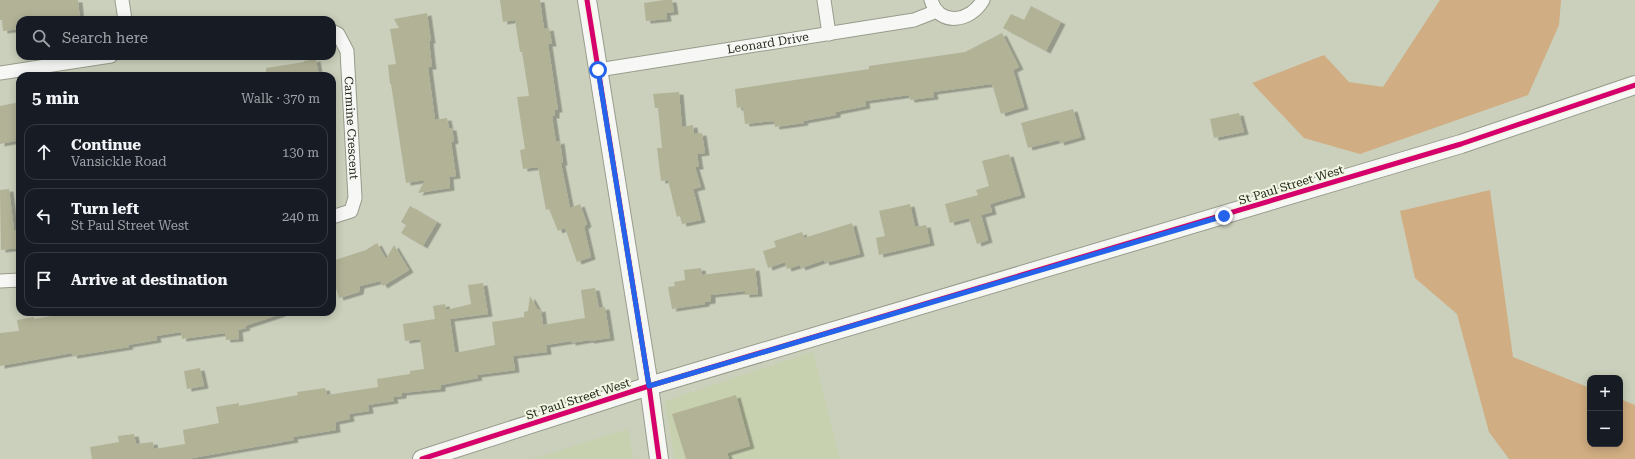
<!DOCTYPE html>
<meta charset="utf-8">
<style>
body{margin:0;font-family:"Roboto Serif",serif;background:#242831;color:#f1f3f6}
.controls{position:absolute;right:12px;bottom:12px;display:grid;overflow:hidden;border-radius:8px;box-shadow:0 2px 10px #0003}
.controls button{width:36px;height:36px;display:grid;place-items:center;padding:0;border:0;border-bottom:1px solid #363941;background:#171b24;color:#f1f3f6;font:20px sans-serif}
.stop{position:absolute;width:12px;height:12px;margin:-9px;border:3px solid #2563eb;border-radius:50%;background:#fff}
.stop.end{background:#2563eb;border-color:#fff;box-shadow:0 1px 4px #0008}
.list{margin:0;padding:0;list-style:none}
h2{display:flex;justify-content:space-between;align-items:center;height:52px;margin:0;padding:0 16px;font-size:17px}
h2 small{font-size:13px;font-weight:400;color:#9ea1a6}
.list li{display:grid;grid-template-columns:26px 1fr auto;gap:12px;align-items:center;box-sizing:border-box;height:56px;margin:0 8px 8px;padding:0 8px;border:1px solid #363941;border-radius:12px}
.list b{display:block;font-size:15px;white-space:nowrap}
.list p{margin:0;font-size:13px;white-space:nowrap;color:#9ea1a6}
.list em{font-size:13px;font-style:normal;color:#9ea1a6}
.icon{flex:none;width:22px;height:22px;fill:none;stroke:currentColor;stroke-width:2;stroke-linecap:round;stroke-linejoin:round}
.map{position:relative;flex:none;width:1635px;height:459px;overflow:hidden}
.search{position:absolute;background:#171b24;box-shadow:0 2px 10px #0003;left:16px;top:16px;width:320px;height:44px;display:flex;align-items:center;gap:10px;box-sizing:border-box;padding:0 14px;border-radius:12px;color:#9ea1a6;font-size:15px}
.panel{position:absolute;background:#171b24;box-shadow:0 2px 10px #0003;left:16px;top:72px;width:320px;height:244px;border-radius:12px}
.map>svg:first-child{display:block}
.built{fill:#c7d1af}
.forest{fill:#d0ad82}
.building{fill:#b2b297;filter:url(#shadow)}
.lines{fill:none;stroke-linecap:round;stroke-linejoin:round}
.street-casing{stroke:#979c8c;stroke-width:15}
.secondary-casing{stroke:#979c8c;stroke-width:20}
.street{stroke:#f7f8f5;stroke-width:13}
.secondary{stroke:#f7f8f5;stroke-width:18}
.cycleway-casing{stroke:#f1f6e4;stroke-width:8}
.cycleway{stroke:#d6006c;stroke-width:5}
.route{stroke:#2563eb;stroke-width:5}
.labels{text-anchor:middle;stroke-width:4;stroke-linejoin:round;paint-order:stroke}
.street-label{font-size:12px;fill:#272b1d;stroke:#f1f6e4}
</style>
<div class="map">
<svg width="1635" height="459" viewBox="0 0 1635 459">
<defs>
<filter id="shadow"><feDropShadow dx="4.5" dy="2.5" stdDeviation="0" flood-color="#0004"/></filter>
</defs>
<rect width="100%" height="100%" fill="#cad0bb"/>
<path class="built" d="M 813,352 L 840,459 L 674,459 L 665,401 Z
M 628,429 L 633,459 L 533,459 Z"/>
<path class="forest" d="M 1440,0 L 1561,0 L 1559,25 L 1528,95 L 1360,154 L 1304,138 L 1252,83 L 1324,55 L 1349,82 L 1383,87 Z
M 1490,190 L 1513,357 L 1590,388 L 1590,444 L 1620,444 L 1620,399 L 1635,405 L 1635,459 L 1509,459 L 1489,432 L 1457,314 L 1415,278 L 1400,211 Z"/>
<path class="building" d="M 0,0 L 78,0 L 80,20 L 20,20 L 20,29 L 3,31 L 2,20 L 0,20 Z
M 500,0 L 540,0 L 544,29 L 549,28 L 552,44 L 548,44 L 558,110 L 555,110 L 555,116 L 552,116 L 556,142 L 560,141 L 563,163 L 561,163 L 570,208 L 580,204 L 587,224 L 584,227 L 591,257 L 577,262 L 565,228 L 558,231 L 549,209 L 546,210 L 538,167 L 523,169 L 520,150 L 525,149 L 517,97 L 529,96 L 522,52 L 520,52 L 515,20 L 503,22 Z
M 664,0 L 672,0 L 674,12 L 666,13 L 667,19 L 646,21 L 644,3 Z
M 1031,6 L 1061,22 L 1046,51 L 1003,28 L 1011,14 L 1024,20 Z
M 427,13 L 431,41 L 429,41 L 432,67 L 428,67 L 435,120 L 447,118 L 449,128 L 452,128 L 454,141 L 451,142 L 456,176 L 449,177 L 450,188 L 418,193 L 425,180 L 406,183 L 391,84 L 390,84 L 388,65 L 396,64 L 390,29 L 399,28 L 394,19 Z
M 1002,33 L 1019,67 L 1013,70 L 1024,107 L 1001,114 L 992,84 L 933,92 L 934,97 L 910,100 L 909,95 L 865,101 L 866,106 L 836,112 L 836,115 L 803,121 L 804,123 L 775,127 L 774,121 L 745,124 L 743,107 L 737,108 L 735,89 L 869,69 L 869,66 L 965,52 Z
M 316,59 L 319,76 L 266,76 L 266,68 L 304,62 L 304,61 Z
M 679,92 L 682,127 L 693,125 L 694,134 L 702,133 L 705,153 L 697,154 L 699,167 L 695,167 L 701,187 L 693,189 L 701,220 L 682,224 L 680,216 L 677,217 L 668,180 L 661,181 L 657,148 L 662,148 L 658,108 L 655,108 L 653,94 Z
M 20,102 L 20,140 L 0,144 L 0,106 Z
M 1073,109 L 1081,137 L 1060,143 L 1059,140 L 1028,148 L 1021,123 Z
M 1239,113 L 1244,132 L 1214,138 L 1210,119 Z
M 1009,154 L 1021,195 L 990,204 L 992,212 L 981,215 L 988,240 L 977,244 L 969,218 L 950,223 L 945,204 L 978,195 L 976,190 L 989,186 L 982,161 Z
M 9,189 L 14,230 L 16,230 L 18,248 L 1,250 L 0,190 Z
M 910,204 L 915,227 L 926,225 L 930,243 L 879,255 L 876,238 L 885,236 L 879,211 Z
M 410,206 L 437,222 L 423,246 L 401,233 L 406,225 L 401,222 Z
M 852,223 L 860,254 L 825,263 L 824,260 L 801,268 L 800,265 L 787,269 L 785,262 L 768,268 L 763,251 L 776,247 L 774,241 L 802,232 L 804,238 Z
M 377,243 L 386,259 L 394,245 L 409,270 L 383,286 L 380,281 L 360,286 L 359,292 L 339,298 L 332,275 L 332,261 L 366,250 Z
M 701,268 L 702,275 L 755,268 L 758,294 L 745,295 L 745,291 L 711,295 L 711,301 L 705,302 L 705,304 L 672,309 L 668,287 L 675,286 L 674,282 L 685,280 L 684,270 Z
M 483,283 L 488,314 L 450,319 L 455,353 L 495,345 L 492,322 L 524,317 L 524,312 L 528,311 L 530,296 L 538,310 L 541,309 L 543,325 L 585,318 L 581,290 L 595,288 L 599,308 L 605,307 L 610,338 L 590,341 L 589,340 L 571,343 L 571,341 L 546,345 L 547,352 L 513,356 L 515,370 L 477,375 L 478,378 L 441,385 L 441,389 L 402,393 L 402,396 L 393,397 L 394,401 L 368,405 L 369,411 L 349,414 L 350,419 L 335,422 L 336,430 L 293,437 L 294,440 L 272,444 L 187,459 L 92,459 L 90,447 L 119,442 L 118,436 L 134,434 L 136,444 L 153,442 L 154,449 L 185,444 L 183,430 L 219,423 L 216,407 L 239,403 L 239,406 L 298,395 L 297,392 L 325,388 L 327,395 L 378,387 L 377,379 L 410,374 L 410,371 L 424,369 L 420,339 L 405,341 L 403,324 L 435,319 L 433,306 L 445,304 L 446,310 L 471,304 L 468,285 Z
M 75,312 L 148,312 L 149,316 L 175,312 L 281,312 L 281,314 L 245,326 L 246,328 L 238,330 L 239,339 L 226,340 L 225,333 L 182,339 L 181,332 L 156,336 L 157,340 L 128,345 L 129,347 L 73,356 L 72,353 L 0,366 L 0,333 L 19,331 L 17,320 L 34,317 L 34,319 Z
M 200,368 L 204,386 L 187,389 L 184,371 Z
M 736,395 L 750,446 L 727,453 L 729,459 L 686,459 L 672,414 Z"/>
<g class="lines">
<defs>
<g id="street">
<path d="M 122,0 L 125,20"/>
<path d="M 824,0 L 829,34"/>
<path d="M 931,0 C 939,27 971,22 983,0"/>
<path id="s1" d="M 332,31 L 338,34 L 347,51 L 355,198 L 351,211 L 332,217"/>
<path id="s2" d="M 598,70 L 914,20 L 937,11"/>
<path d="M 0,73 L 111,56"/>
<path d="M 0,281 L 20,280"/>
</g>
<path id="secondary" d="M 587,0 L 649,386 L 659,459
M 422,459 L 649,386 L 1461,144 L 1635,85"/>
</defs>
<use href="#street" class="street-casing"/>
<use href="#secondary" class="secondary-casing"/>
<use href="#street" class="street"/>
<use href="#secondary" class="secondary"/>
<defs>
<path id="cycleway" d="M 587,0 L 649,386 L 659,459
M 422,459 L 649,386 L 1461,144 L 1635,85"/>
</defs>
<use href="#cycleway" class="cycleway-casing"/>
<use href="#cycleway" class="cycleway"/>
</g>
<g class="lines">
<path class="route" d="M 598,70 L 649,386 L 1224,216"/>
</g>
<g class="labels">
<g class="street-label">
<text dy="4" stroke="none"><textPath href="#s2" startOffset="172">Leonard Drive</textPath></text>
<text dy="4" stroke="none"><textPath href="#s1" startOffset="103">Carmine Crescent</textPath></text>
<text transform="translate(1291 185) rotate(-17)" y="4">St Paul Street West</text>
<text transform="translate(578 399) rotate(-18)" y="4">St Paul Street West</text>
</g>
</g>
</svg>
<div class="controls">
<button>+</button>
<button>−</button>
</div>
<div class="stop" style="left:598px;top:70px"></div>
<div class="stop end" style="left:1224px;top:216px"></div>
<div class="search"><svg class="icon" aria-label="search" viewBox="0 0 24 24"><circle cx="10" cy="10" r="6"/><path d="M15 15l6 6"/></svg>Search here</div>
<section class="panel">
<h2>5 min<small>Walk · 370 m</small></h2>
<ul class="list">
<li><svg class="icon" aria-label="ahead" viewBox="0 0 24 24"><path d="M12 20V5M6 11l6-6 6 6"/></svg><div><b>Continue</b><p>Vansickle Road</p></div><em>130 m</em></li>
<li><svg class="icon" aria-label="left" viewBox="0 0 24 24"><path d="M17 20v-9H6M10 6l-5 5 5 5"/></svg><div><b>Turn left</b><p>St Paul Street West</p></div><em>240 m</em></li>
<li><svg class="icon" aria-label="arrive" viewBox="0 0 24 24"><path d="M6 21V4h12l-3 4 3 4H6"/></svg><div><b>Arrive at destination</b></div></li>
</ul>
</section>
</div>
